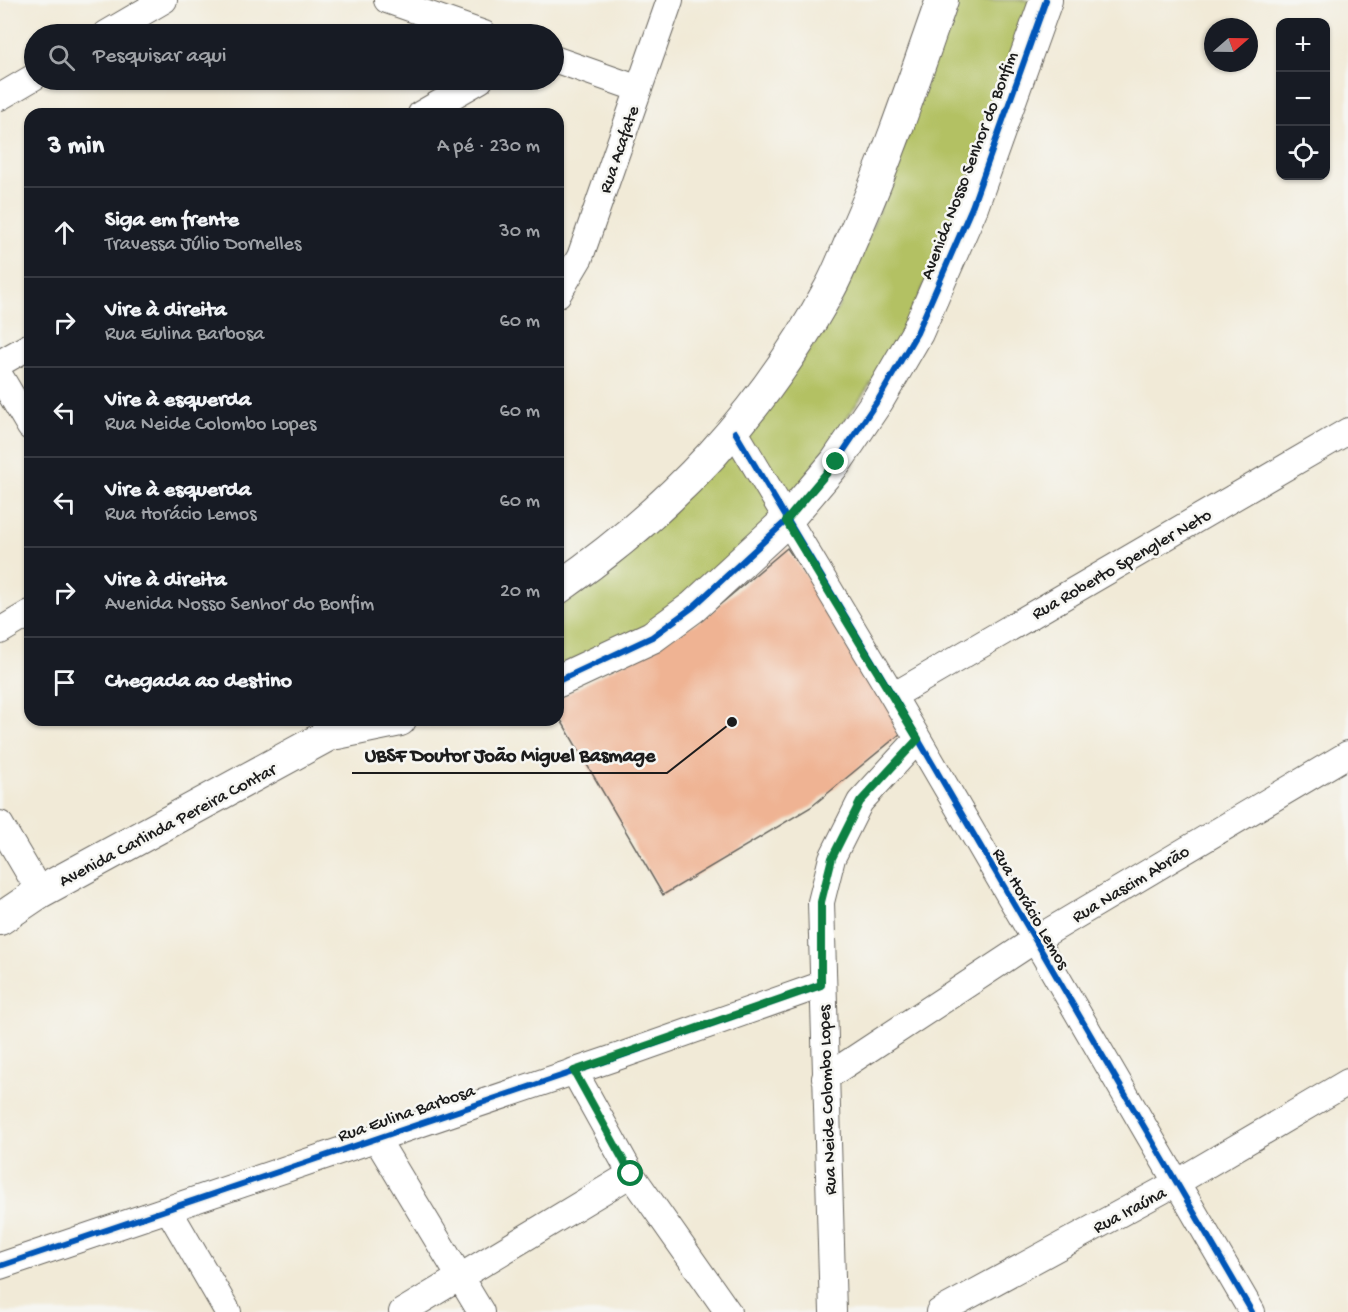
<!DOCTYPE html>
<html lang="pt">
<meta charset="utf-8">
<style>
body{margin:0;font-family:"Gochi Hand",sans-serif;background:#20242c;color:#f1f3f6}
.controls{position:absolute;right:18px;top:18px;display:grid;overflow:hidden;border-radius:12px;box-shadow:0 2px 4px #0004}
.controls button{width:54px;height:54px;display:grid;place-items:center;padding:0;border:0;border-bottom:2px solid #363941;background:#171b24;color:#f1f3f6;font:30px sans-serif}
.compass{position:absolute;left:1204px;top:18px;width:54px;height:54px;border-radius:50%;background:#171b24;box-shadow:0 2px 4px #0004;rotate:70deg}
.stop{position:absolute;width:18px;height:18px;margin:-14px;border:4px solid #0b8043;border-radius:50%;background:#fff}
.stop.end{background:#0b8043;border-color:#fff;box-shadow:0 2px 6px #0008}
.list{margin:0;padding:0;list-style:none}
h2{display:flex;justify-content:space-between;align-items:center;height:78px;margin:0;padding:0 24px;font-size:26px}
h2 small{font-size:20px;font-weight:400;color:#9ea1a6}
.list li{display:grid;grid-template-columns:39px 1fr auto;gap:18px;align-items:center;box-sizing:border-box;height:90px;padding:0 24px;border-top:2px solid #363941}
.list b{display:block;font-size:22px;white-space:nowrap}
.list p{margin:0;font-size:20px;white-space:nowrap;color:#9ea1a6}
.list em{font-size:20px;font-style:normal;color:#9ea1a6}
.icon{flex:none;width:33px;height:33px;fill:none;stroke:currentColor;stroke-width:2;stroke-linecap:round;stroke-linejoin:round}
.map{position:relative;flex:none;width:1348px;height:1312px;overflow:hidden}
.search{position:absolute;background:#171b24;box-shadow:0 2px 4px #0004;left:24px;top:24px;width:540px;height:66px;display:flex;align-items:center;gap:15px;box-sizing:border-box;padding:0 21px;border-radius:33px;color:#9ea1a6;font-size:22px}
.panel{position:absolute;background:#171b24;box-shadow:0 2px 4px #0004;left:24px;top:108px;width:540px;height:618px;border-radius:18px}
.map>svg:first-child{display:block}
.green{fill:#b3c163;stroke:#686e40;stroke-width:1.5}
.building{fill:#efb393}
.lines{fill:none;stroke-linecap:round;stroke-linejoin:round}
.minor-casing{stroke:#67645d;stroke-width:28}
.tertiary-casing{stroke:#67645d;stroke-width:34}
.minor{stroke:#fff;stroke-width:26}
.tertiary{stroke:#fff;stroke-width:32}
.cycleway-casing{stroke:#f6f6f2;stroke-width:10}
.cycleway{stroke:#0057b8;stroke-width:6}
.route{stroke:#0b8043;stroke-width:8}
.labels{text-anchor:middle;stroke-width:5;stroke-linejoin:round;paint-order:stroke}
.street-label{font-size:18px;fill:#1c1c1c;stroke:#f6f6f2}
.leader{fill:none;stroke:#1c1c1c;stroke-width:2}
.callout-dot{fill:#1c1c1c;stroke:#f6f6f2;stroke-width:2}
.callout-label{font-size:20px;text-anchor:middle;font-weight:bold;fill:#1c1c1c;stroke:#f6f6f2;stroke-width:5;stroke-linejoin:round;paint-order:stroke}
</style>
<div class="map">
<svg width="1348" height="1312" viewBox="0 0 1348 1312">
<rect width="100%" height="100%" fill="#f6f6f2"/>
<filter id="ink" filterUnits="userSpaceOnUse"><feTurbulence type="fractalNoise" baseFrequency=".0167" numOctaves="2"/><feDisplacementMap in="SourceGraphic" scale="12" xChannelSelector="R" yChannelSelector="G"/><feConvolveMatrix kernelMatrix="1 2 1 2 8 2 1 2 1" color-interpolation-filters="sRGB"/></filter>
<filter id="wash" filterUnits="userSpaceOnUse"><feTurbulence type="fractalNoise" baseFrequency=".008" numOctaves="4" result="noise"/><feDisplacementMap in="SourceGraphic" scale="24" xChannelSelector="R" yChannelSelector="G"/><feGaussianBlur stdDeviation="1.35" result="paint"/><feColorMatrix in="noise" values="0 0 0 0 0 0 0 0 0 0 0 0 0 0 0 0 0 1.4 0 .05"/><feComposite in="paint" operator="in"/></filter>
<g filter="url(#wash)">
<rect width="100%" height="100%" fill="#f1ead7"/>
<path class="green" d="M 956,0 L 1025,0 L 1037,4 L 948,231 L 898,344 L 781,514 L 661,620 L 558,667 L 558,605 L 763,417 L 838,308 L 883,201 Z"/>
<g id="blocks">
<path class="building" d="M 787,548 L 891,699 L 906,729 L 811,807 L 663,895 L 558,715 L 558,699 L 703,619 Z"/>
</g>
</g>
<g filter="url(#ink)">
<use href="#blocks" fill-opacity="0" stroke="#67645d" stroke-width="1.5"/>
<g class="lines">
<defs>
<path id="minor" d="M 387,0 L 484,34
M 106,34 L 164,0
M 554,59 L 639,89
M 0,97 L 34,77
M 421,114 L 480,80
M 558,294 L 580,257 L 670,0
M 0,363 L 30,346
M 0,376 L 30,427
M 735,432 L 893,696 L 1252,1312
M 0,631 L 30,613
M 893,696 L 1348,431
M 0,824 L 40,892
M 574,1071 L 631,1174 L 728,1312
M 825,1078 L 1033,941 L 1348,754
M 376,1138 L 481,1312
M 168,1209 L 228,1312
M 0,1266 L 620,1056 L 821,985
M 402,1312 L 631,1174
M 833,1312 L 821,902 L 832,858 L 860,802 L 918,739
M 939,1312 L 1176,1183 L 1348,1082"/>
<path id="tertiary" d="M 558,588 C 673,508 763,412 830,288 C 840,270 847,249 856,230 C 889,155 915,77 942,0
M 558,681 L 652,637 L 693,607 L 786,521 L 836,462 L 878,400 L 917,333 L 972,207 L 1046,0
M 337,733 L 400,720
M 0,919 L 40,892 L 356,720"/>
</defs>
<use href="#minor" class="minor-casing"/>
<use href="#tertiary" class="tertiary-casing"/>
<use href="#minor" class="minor"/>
<use href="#tertiary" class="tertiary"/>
<defs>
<path id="cycleway" d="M 735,432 L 893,696 L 1252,1312
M 558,681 L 652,637 L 693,607 L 786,521 L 836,462 L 878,400 L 917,333 L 972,207 L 1046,0
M 0,1266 L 620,1056 L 821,985"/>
</defs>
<use href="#cycleway" class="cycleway-casing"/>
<use href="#cycleway" class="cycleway"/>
</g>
</g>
<g class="lines" filter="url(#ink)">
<path class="route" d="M 631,1174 L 574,1071 L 821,985 L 821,902 L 832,858 L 860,802 L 918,739 L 786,521 L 836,462"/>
</g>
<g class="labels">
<g class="street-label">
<text transform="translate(618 149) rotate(-71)" y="6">Rua Acafate</text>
<text transform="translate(968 165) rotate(-69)" y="6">Avenida Nosso Senhor do Bonfim</text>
<text transform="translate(1121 563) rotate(-30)" y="6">Rua Roberto Spengler Neto</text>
<text transform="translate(167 824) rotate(-28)" y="6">Avenida Carlinda Pereira Contar</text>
<text transform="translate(1130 883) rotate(-31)" y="6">Rua Nascim Abrão</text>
<text transform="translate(1032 908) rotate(60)" y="6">Rua Horácio Lemos</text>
<text transform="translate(826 1100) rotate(-92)" y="6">Rua Neide Colombo Lopes</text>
<text transform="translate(406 1112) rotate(-19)" y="6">Rua Eulina Barbosa</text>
<text transform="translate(1129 1209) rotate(-28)" y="6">Rua Iraúna</text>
</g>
</g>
<path class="leader" d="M732 722L667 773H352"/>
<circle class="callout-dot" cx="732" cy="722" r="6"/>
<g class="callout-label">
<text x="510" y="761">UBSF Doutor João Miguel Basmage</text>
</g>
</svg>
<div class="controls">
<button>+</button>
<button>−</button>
<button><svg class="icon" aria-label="locate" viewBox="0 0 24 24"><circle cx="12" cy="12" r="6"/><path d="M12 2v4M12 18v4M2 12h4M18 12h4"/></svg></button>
</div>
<svg class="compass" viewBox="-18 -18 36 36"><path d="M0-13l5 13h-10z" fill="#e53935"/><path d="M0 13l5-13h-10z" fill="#9ea1a6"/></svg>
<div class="stop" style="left:631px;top:1174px"></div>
<div class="stop end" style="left:836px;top:462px"></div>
<div class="search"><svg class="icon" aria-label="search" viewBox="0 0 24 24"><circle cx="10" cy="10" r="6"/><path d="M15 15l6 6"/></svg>Pesquisar aqui</div>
<section class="panel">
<h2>3 min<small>A pé · 230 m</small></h2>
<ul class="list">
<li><svg class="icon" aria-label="ahead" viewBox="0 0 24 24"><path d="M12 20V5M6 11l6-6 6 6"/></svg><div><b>Siga em frente</b><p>Travessa Júlio Dornelles</p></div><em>30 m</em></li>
<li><svg class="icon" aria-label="right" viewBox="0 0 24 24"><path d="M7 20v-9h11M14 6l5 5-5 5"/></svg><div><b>Vire à direita</b><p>Rua Eulina Barbosa</p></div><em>60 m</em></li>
<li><svg class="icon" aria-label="left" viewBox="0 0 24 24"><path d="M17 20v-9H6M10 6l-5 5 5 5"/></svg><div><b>Vire à esquerda</b><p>Rua Neide Colombo Lopes</p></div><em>60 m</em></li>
<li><svg class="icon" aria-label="left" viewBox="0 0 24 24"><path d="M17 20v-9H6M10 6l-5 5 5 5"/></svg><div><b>Vire à esquerda</b><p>Rua Horácio Lemos</p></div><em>60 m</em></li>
<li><svg class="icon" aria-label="right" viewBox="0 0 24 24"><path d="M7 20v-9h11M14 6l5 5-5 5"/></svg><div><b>Vire à direita</b><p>Avenida Nosso Senhor do Bonfim</p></div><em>20 m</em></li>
<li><svg class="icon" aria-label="arrive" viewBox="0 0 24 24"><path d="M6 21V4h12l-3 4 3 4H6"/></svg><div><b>Chegada ao destino</b></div></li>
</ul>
</section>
</div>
